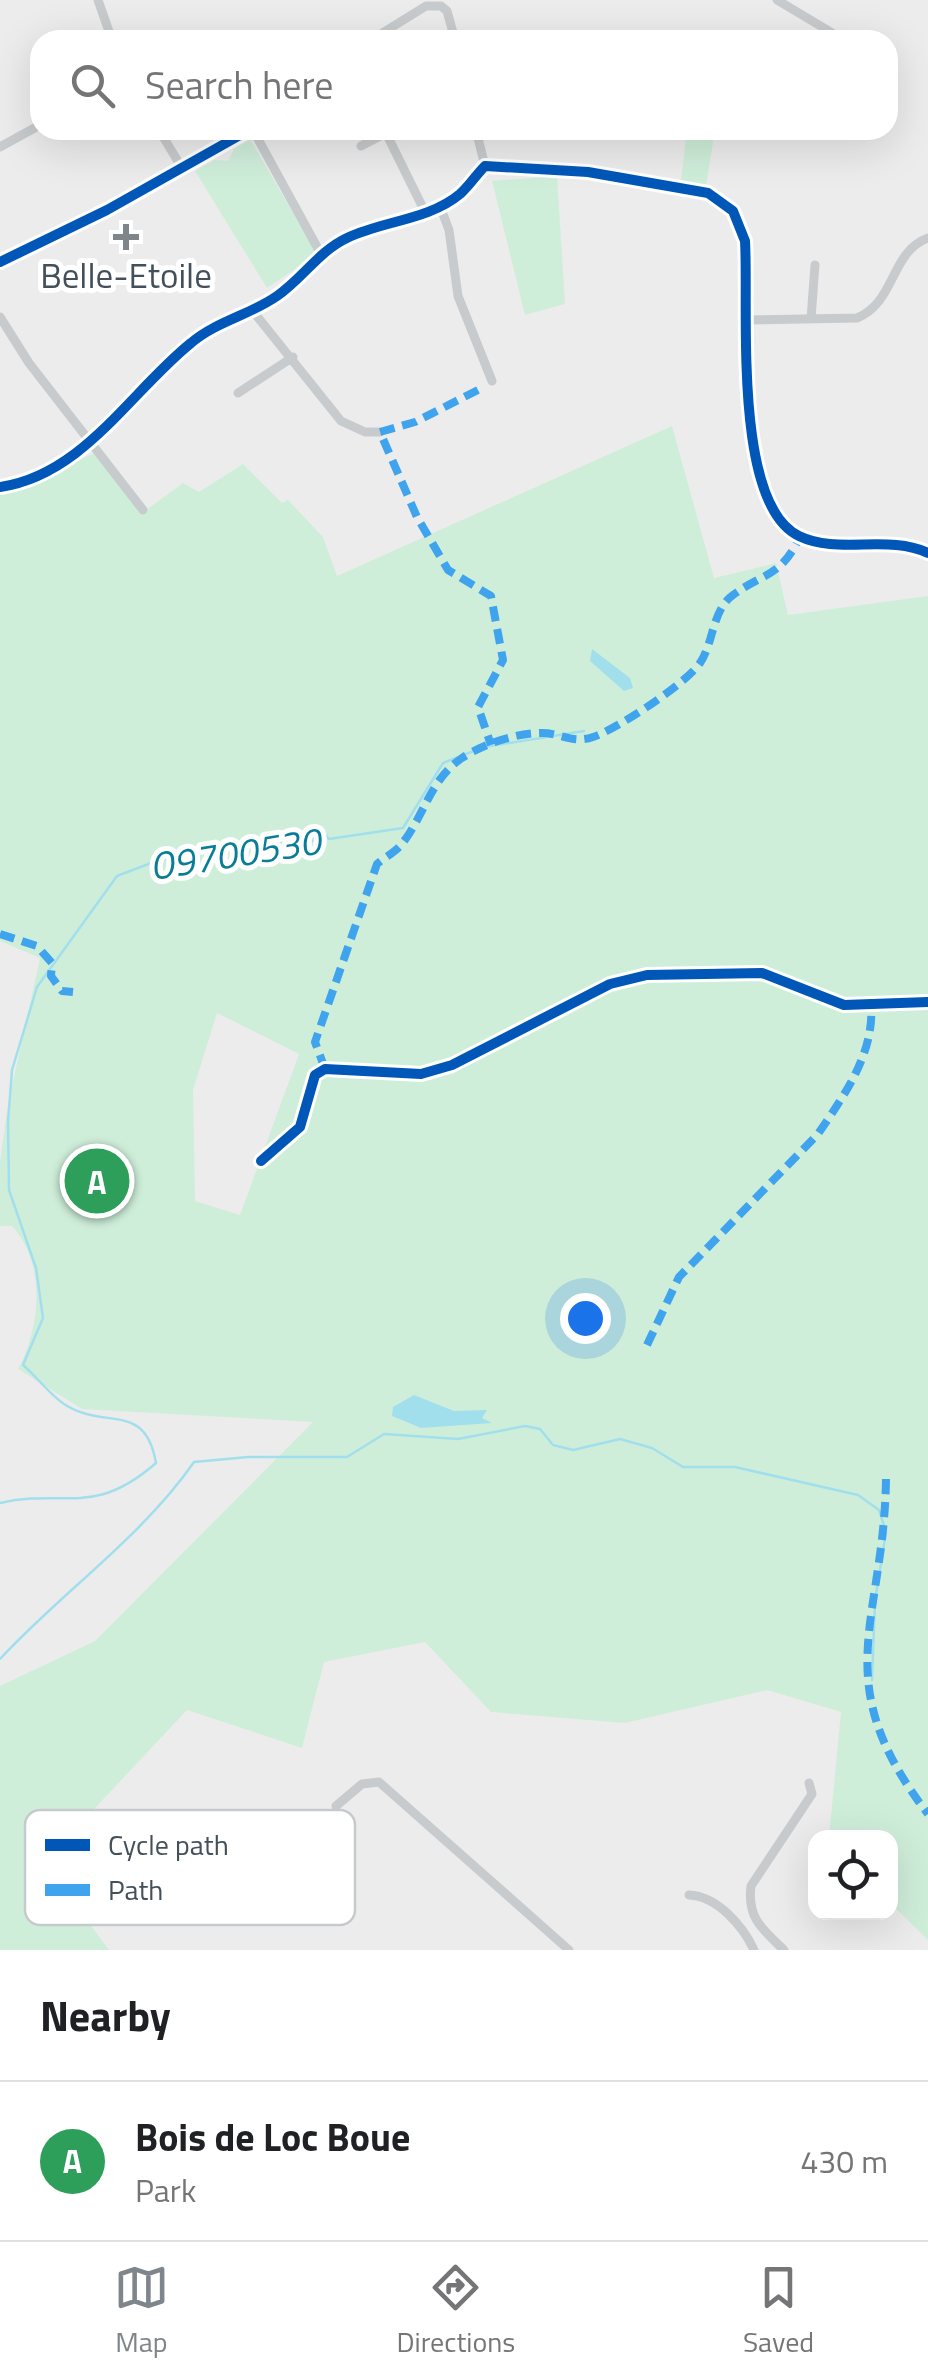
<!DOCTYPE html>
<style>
body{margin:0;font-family:"Titillium Web",sans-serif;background:#f2f2f2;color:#202124}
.controls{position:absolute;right:30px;bottom:30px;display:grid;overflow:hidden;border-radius:20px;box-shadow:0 10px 40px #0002}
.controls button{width:90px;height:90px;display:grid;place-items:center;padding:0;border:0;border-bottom:2px solid #e0e0e0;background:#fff;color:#202124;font:50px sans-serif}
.you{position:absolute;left:585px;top:1318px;width:35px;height:35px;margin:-25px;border:8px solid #fff;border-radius:50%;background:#1a73e8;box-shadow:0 0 0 15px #1a73e833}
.badge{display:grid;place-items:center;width:65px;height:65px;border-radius:50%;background:#7e868c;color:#fff;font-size:32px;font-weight:700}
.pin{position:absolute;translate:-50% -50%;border:5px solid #fff;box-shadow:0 2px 10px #0006}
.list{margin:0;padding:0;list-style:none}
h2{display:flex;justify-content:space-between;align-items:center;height:130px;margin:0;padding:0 40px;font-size:42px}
h2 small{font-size:32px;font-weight:400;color:#757577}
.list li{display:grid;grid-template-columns:65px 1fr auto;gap:30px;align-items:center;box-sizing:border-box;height:160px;padding:0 40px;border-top:2px solid #e0e0e0}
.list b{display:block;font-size:38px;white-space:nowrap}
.list p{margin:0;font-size:32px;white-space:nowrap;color:#757577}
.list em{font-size:32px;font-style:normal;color:#757577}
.icon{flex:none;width:55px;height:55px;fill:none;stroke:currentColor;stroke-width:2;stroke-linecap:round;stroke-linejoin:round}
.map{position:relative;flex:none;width:928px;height:1950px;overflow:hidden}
.search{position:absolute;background:#fff;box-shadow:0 10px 40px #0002;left:30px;right:30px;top:30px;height:110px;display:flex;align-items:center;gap:25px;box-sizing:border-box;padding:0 35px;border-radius:30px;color:#757577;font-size:38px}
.sheet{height:290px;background:#fff}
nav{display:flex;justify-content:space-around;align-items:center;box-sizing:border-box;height:140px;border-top:2px solid #e0e0e0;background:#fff;font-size:28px;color:#757577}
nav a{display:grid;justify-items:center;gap:5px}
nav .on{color:#7e868c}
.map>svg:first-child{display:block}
.green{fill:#cfeeda;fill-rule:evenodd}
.water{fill:#a2dfed}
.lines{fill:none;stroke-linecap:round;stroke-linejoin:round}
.stream{stroke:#a2dfed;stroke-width:2.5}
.minor{stroke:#c8cbcd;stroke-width:9}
.quiet{stroke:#3fa4ed;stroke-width:8;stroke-dasharray:15 8;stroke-linecap:butt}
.cycleway-casing{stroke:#fff;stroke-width:16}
.cycleway{stroke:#0057b8;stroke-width:10}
.poi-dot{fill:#7e868c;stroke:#fff;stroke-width:4}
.labels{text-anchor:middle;stroke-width:10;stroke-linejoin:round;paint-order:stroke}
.poi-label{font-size:35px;fill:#434f59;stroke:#fff}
.water-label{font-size:38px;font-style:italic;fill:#097d98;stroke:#fff}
.key{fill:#fff;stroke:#c7cacd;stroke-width:2.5}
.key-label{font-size:28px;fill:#434f59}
</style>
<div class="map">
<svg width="928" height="1950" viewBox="0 0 928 1950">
<rect width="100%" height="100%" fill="#edecec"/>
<path class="green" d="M 687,130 L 715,130 L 706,186 L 681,180 Z
M 250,139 L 317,254 L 267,288 L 195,171 L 214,160 L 228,161 L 234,149 Z
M 557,176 L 565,304 L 525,315 L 492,181 Z
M 672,426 L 714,578 L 776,563 L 788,615 L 928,596 L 928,1940 L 891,1904 L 890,1838 L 829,1837 L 841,1712 L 767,1690 L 625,1723 L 491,1712 L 425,1642 L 324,1662 L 302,1748 L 187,1710 L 81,1823 L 59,1882 L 109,1950 L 0,1950 L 0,1686 L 95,1641 L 313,1422 L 82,1409 L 18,1369 C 41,1327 46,1263 12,1226 L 0,1226 L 0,1162 L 8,1104 L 40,958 L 0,941 L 0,492 L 100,451 L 146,510 L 183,483 L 199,492 L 243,464 L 282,503 L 288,500 L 323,537 L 337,576 ZM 217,1013 L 299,1054 L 240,1215 L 195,1201 L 193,1090 Z"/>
<path class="water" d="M 592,649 L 630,678 L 633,688 L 624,691 L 590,661 Z
M 321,827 L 323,840 L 277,849 L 272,845 L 274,837 Z
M 414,1395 L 454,1411 L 487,1410 L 482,1418 L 492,1423 L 421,1428 L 392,1416 L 393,1407 Z"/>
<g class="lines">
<path class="stream" d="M 325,834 L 329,839 L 403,828 L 443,763 L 484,747 L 584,731
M 0,1503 C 65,1488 93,1518 156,1463 C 145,1400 105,1431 64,1404 C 49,1394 37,1377 23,1365 L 43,1318 L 36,1268 L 9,1190 L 8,1122 L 12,1070 L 37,987 L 117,876 L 159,860 L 273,842
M 0,1659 C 62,1592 142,1537 194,1462 L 248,1457 L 347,1457 L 384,1434 L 458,1439 L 525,1426 L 540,1429 L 553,1445 L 573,1450 L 620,1439 L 652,1448 L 683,1467 L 735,1467 L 858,1495 L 879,1510 L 886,1532 L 875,1601 L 872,1680"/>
<path class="minor" d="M 98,0 L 112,40
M 777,0 L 844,40
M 441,6 L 447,11 L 455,40
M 371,40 L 426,6 L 441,6
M 159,130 L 182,168
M 253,130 L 322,256
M 476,130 L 485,166
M 361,146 L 386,133 L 425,212
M 0,147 L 40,125
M 485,166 L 588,172 L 708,193 L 733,211 L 745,241 C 749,306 732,504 799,536 C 838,555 888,534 928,553
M 440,206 L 449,230 L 458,296 L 492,381
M 0,262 L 107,210 L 249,130
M 252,310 L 341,421 L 365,432 L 380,432
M 0,317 L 29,363 L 143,510
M 811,319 L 815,265
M 746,320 L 857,318 C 896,302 890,252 928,238
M 238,393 L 293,357
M 0,487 C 83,475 130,392 191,343 C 217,321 250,315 277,296 C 302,279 319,251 347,238 C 382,221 429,220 460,194 C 469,186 476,175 485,166
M 261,1161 L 300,1127 L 315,1075 L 325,1069 L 421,1074 L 452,1065 L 610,984 L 647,975 L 762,973 L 844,1005 L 928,1002
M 336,1806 L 362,1784 L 379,1782 L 569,1950
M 689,1895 C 717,1896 743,1926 754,1950
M 784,1950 C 762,1929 747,1918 751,1886 L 812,1794 L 809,1783"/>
<path class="quiet" d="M 478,390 L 415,422 L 380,432 L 417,517 L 448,570 L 491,596 L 503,660 L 478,707 L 491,745
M 0,934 L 37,946 L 52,963 L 51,976 L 62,991 L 73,992
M 325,1069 L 315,1042 L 377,864 C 384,858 395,852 401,845 C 424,817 430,779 462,758 C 483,744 516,733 542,733 C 561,733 573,744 593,737 C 617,729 687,683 700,663 C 714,642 712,610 733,595 C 764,572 780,578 800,537
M 647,1345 L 679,1277 L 818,1134 C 845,1094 875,1053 871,1003
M 886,1479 C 884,1624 825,1680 928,1814"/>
<defs>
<path id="cycleway" d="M 485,166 L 588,172 L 708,193 L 733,211 L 745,241 C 749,306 732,504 799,536 C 838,555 888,534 928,553
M 0,262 L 107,210 L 249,130
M 0,487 C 83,475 130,392 191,343 C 217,321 250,315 277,296 C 302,279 319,251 347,238 C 382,221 429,220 460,194 C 469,186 476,175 485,166
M 261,1161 L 300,1127 L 315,1075 L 325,1069 L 421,1074 L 452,1065 L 610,984 L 647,975 L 762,973 L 844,1005 L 928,1002"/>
</defs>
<use href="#cycleway" class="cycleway-casing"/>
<use href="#cycleway" class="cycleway"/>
</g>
<path class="poi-dot" d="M121 222h10v10h10v10h-10v10h-10v-10h-10v-10h10z"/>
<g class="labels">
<g class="poi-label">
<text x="126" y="288">Belle-Etoile</text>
</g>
<g class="water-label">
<text transform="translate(235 854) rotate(-9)" y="13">O9700530</text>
</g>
</g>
<rect x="25" y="1810" width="330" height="115" rx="15" class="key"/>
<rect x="45" y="1839" width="45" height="12" fill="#0057b8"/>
<rect x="45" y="1884" width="45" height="12" fill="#3fa4ed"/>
<g class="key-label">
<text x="108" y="1855">Cycle path</text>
<text x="108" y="1900">Path</text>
</g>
</svg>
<div class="controls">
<button><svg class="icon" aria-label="locate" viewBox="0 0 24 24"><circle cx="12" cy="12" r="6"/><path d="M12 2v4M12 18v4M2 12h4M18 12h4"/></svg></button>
</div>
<div class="you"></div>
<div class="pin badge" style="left:97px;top:1181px;background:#2e9e5b">A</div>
<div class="search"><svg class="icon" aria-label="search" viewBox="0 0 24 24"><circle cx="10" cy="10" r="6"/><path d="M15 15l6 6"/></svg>Search here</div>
</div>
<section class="sheet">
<h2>Nearby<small></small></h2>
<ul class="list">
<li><span class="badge" style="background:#2e9e5b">A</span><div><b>Bois de Loc Boue</b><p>Park</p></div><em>430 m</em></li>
</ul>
</section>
<nav>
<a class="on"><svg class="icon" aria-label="map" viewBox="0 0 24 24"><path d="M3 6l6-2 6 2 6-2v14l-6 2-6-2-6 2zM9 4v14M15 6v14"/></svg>Map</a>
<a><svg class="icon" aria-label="directions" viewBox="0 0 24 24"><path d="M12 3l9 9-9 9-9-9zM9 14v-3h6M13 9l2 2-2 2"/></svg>Directions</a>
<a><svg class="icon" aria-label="saved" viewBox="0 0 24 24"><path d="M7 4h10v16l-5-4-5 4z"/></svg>Saved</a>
</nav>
